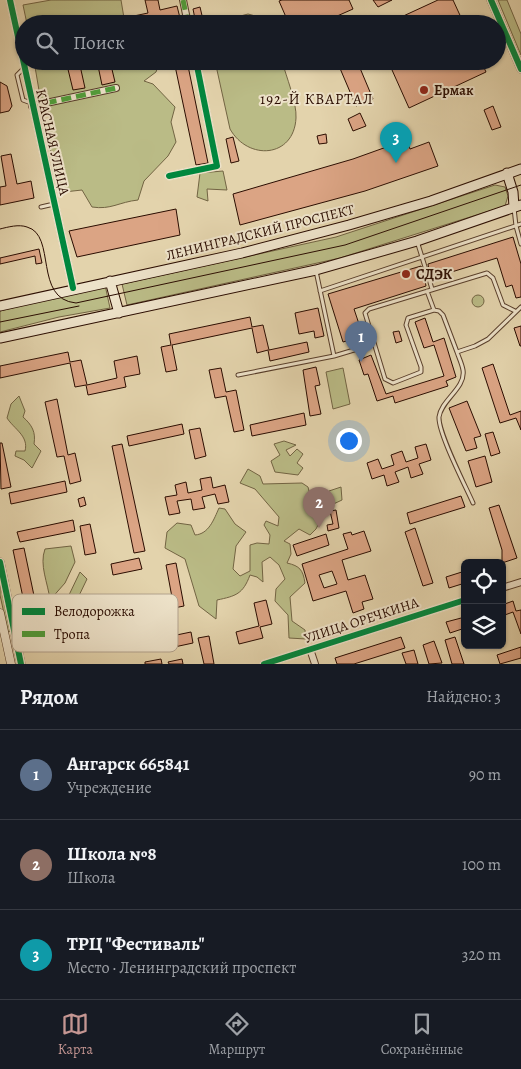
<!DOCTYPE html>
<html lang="ru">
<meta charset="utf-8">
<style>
body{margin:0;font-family:Alegreya,serif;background:#20242c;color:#f1f3f6}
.controls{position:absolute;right:15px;bottom:15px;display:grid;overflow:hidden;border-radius:8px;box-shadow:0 1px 4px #0004}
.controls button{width:45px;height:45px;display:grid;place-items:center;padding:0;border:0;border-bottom:1px solid #363941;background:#171b24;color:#f1f3f6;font:25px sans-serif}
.you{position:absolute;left:348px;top:440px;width:18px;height:18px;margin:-12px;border:4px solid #fff;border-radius:50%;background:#1a73e8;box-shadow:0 0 0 8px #1a73e833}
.badge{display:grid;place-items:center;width:32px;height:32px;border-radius:50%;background:#c59692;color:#fff;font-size:16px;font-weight:700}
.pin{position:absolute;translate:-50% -41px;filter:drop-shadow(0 1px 2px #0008)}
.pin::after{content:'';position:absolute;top:26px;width:18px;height:15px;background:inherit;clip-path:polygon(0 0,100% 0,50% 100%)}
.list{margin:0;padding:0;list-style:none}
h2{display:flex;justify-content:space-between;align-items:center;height:65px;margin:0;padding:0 20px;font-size:21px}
h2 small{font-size:16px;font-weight:400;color:#9ea1a6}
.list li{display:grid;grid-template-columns:32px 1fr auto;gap:15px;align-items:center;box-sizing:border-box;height:90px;padding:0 20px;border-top:1px solid #363941}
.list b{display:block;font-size:19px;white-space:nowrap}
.list p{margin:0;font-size:16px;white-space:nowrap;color:#9ea1a6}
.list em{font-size:16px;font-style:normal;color:#9ea1a6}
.icon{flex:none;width:28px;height:28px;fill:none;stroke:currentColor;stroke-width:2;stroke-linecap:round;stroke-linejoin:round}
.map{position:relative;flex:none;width:521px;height:664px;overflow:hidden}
.search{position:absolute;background:#171b24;box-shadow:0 1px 4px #0004;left:15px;right:15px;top:15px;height:55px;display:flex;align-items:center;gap:12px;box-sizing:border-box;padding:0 18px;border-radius:28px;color:#9ea1a6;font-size:19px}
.sheet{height:335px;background:#171b24}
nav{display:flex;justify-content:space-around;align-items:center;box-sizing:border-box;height:70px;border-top:1px solid #363941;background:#171b24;font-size:14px;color:#9ea1a6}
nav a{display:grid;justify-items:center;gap:2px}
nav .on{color:#c59692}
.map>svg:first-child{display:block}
.green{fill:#babb86;stroke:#726443}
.building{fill:#dba484;stroke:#2a0c00;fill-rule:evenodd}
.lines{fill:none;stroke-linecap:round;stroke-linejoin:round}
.service-casing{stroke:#583e2b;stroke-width:5}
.minor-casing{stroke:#583e2b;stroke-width:8}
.tertiary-casing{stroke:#583e2b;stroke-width:9}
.secondary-casing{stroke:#2a0c00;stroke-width:11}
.service{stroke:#ede2c9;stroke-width:3}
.minor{stroke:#ede2c9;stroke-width:6}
.tertiary{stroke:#ede2c9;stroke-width:8}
.secondary{stroke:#ede2c9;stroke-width:9}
.tram{stroke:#2a0c00;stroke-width:1}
.quiet{stroke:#519f3c;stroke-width:5;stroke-dasharray:10 5;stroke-linecap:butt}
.cycleway-casing{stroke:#ede2c9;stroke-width:9}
.cycleway{stroke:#00873e;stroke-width:6}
.poi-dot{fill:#8f2418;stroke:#ede2c9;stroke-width:2}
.labels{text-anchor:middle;stroke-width:4;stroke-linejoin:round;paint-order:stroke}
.poi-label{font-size:14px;font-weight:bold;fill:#2a0c00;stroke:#ede2c9;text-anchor:start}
.street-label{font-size:14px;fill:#2a0c00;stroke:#ede2c9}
.neighbourhood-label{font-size:15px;letter-spacing:1px;fill:#2a0c00;stroke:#ede2c9}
.key{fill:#ede2c9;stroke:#b2a28d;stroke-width:1}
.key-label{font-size:14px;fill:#2a0c00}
</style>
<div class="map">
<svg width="521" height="664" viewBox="0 0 521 664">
<rect width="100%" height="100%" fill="#e3d3ac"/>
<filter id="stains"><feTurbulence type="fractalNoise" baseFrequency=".004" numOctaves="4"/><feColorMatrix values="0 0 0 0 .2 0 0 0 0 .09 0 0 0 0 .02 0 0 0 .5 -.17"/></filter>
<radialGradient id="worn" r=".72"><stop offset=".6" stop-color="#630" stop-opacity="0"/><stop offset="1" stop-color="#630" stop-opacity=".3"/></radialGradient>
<path class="green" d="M 51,0 L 121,0 L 125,24 L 27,24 L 23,5 Z
M 498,0 L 507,0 L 521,34 L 521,55 Z
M 248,14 L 259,17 L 266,24 L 225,24 L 233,18 Z
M 34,61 L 160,61 L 156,72 L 144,81 L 153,84 L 175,107 L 171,122 L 176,142 L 168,156 L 144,181 L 138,200 C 119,202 111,210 92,207 L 82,190 L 64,192 L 47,139 L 45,122 L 52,128 L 46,101 L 41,102 Z
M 215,61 L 282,61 C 286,76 297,103 296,118 C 294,158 248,161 230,129 Z
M 223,171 L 227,190 L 207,189 L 208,201 L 197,197 L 200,173 Z
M 495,185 L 505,187 L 508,196 L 505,206 L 340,258 L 127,305 L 122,284 L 336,237 Z
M 105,285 L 110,308 L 59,317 L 0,332 L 0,311 Z
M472 301a6 6 0 1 1 12 0a6 6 0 1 1-12 0Z
M 343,368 L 350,404 L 333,409 L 326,372 Z
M 19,396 L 25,411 L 23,417 C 32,425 36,432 34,444 L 41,451 L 32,468 L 24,460 L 15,456 L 16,451 L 25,451 C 29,436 14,429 7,418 L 11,404 Z
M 284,441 L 296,445 L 286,450 L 290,456 L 297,449 L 303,454 L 297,463 L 303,468 L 298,475 L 275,472 L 271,461 L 280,455 L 274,444 Z
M 248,469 L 260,476 L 263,484 L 302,483 L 308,487 L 312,503 L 319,512 L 329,491 L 341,487 L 342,500 L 327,507 L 316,529 L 310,535 L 299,529 L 284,541 L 290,544 L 291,554 L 287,563 C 300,566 303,570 305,583 L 290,597 L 292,621 L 305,630 L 306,639 L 289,638 L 288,615 L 275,601 L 276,589 L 285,579 L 279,565 L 270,557 L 262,562 L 263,582 L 257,577 L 250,575 C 243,594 236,596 217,600 L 216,619 L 199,606 L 185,559 L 165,548 L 167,532 L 177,523 L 191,525 L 195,535 C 209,534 214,519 219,508 L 225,509 L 235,524 L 246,532 L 236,546 L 233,569 L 240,576 L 250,571 L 250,545 L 257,543 L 269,544 L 270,535 L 264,525 L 266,521 L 278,526 L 279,517 L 255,489 L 240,483 Z
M 71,546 L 75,562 L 65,583 L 50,600 C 48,583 39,565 45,549 Z
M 80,572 L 87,579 L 74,606 L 68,597 Z
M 0,578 L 11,631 L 8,632 L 0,595 Z"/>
<path class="building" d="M 145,0 L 158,0 L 160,10 L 177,6 L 180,18 L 163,24 L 131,24 L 129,17 L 148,13 Z
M 282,0 L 349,0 L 353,9 L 319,24 L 289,24 L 279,1 Z
M 373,0 L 392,0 L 378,7 Z
M 438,0 L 453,0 L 464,24 L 386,24 Z
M 200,7 L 204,24 L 196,24 L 193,9 Z
M 66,61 L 79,61 L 85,88 L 73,90 Z
M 97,61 L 110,61 L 115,82 L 102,85 Z
M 174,61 L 187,61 L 208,163 L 196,165 Z
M 351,61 L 357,61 L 373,99 L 356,106 L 339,66 Z
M 388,61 L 481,61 L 486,72 L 409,108 Z
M 0,82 L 7,86 L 12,106 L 9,111 L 0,113 Z
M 493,106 L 501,127 L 492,130 L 484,110 Z
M 360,113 L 366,126 L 353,131 L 348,119 Z
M 326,134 L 327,143 L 319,144 L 317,136 Z
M 233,137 L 239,161 L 231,163 L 226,139 Z
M 406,140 L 410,149 L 429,142 L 438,166 L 365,191 L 240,225 L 233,194 L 353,159 Z
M 11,154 L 17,184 L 31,181 L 34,198 L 0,205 L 0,187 L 6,186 L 1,156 Z
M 176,209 L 180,235 L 77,257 L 69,231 Z
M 513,237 L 521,264 L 521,297 L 516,298 L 512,285 L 506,287 L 497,258 L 432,278 L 428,276 L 425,281 L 426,286 L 354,309 L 363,336 L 343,342 L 328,294 L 421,266 L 423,272 L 427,273 L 429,270 L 428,264 Z
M 39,249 L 42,263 L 36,264 L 35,256 L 0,264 L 0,258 Z
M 318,308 L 324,336 L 315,338 L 314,331 L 299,334 L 295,313 Z
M 250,317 L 252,327 L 263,325 L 269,350 L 307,342 L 309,352 L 270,361 L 268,350 L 257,353 L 252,328 L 172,345 L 177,370 L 166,372 L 161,347 L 171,345 L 169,334 Z
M 425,318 L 433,342 L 444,338 L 456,377 L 446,381 L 448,386 L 395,403 L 393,396 L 377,401 L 368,374 L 364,375 L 359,360 L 371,355 L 386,394 L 444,376 L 434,345 L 424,348 L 415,322 Z
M 521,326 L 521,346 L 520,346 L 514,328 Z
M 399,331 L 402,341 L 396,343 L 393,332 Z
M 68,352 L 70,362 L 81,360 L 87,385 L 117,378 L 114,361 L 137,356 L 140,374 L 124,377 L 126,387 L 88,395 L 86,385 L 75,387 L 70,363 L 0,378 L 0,366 Z
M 493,364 L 510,415 L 521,411 L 521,430 L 516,418 L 500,423 L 482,368 Z
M 316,367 L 320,385 L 315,386 L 321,414 L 310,416 L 303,370 Z
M 221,368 L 226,392 L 236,390 L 244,430 L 234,432 L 226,396 L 215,398 L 209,370 Z
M 57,399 L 68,455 L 75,453 L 81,481 L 70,484 L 64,456 L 57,457 L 45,402 Z
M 467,401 L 481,436 L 474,438 L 477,448 L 466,451 L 449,408 Z
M 304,413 L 306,425 L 252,436 L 250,425 Z
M 182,424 L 184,434 L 129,446 L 127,436 Z
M 200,428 L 206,456 L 195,459 L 189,430 Z
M 493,432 L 500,453 L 491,456 L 485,434 Z
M 0,443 L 2,443 L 11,487 L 1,489 Z
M 122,444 L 145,551 L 134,553 L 112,446 Z
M 426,444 L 431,460 L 419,464 L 423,474 L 411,478 L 408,467 L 395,472 L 399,482 L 387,486 L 384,475 L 372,479 L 367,463 L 378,459 L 382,469 L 394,465 L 391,455 L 402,451 L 406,462 L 418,458 L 415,447 Z
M 485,456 L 492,482 L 476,487 L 468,461 Z
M 211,477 L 213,488 L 225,485 L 229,502 L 218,504 L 215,494 L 202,497 L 205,508 L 193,510 L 191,499 L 177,501 L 180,513 L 169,515 L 165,497 L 177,495 L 175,485 L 186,482 L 188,493 L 202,490 L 200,479 Z
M 65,481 L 67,492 L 11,504 L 9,493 Z
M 461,496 L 465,507 L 410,524 L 407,513 Z
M 84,497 L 86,505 L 80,507 L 78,499 Z
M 499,505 L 517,558 L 502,563 L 502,550 L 489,508 Z
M 336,510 L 339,528 L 328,531 L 327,525 L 333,524 L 330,511 Z
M 73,520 L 75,531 L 20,542 L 17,532 Z
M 90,524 L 96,553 L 85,555 L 80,526 Z
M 415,528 L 433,583 L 423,586 L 405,532 Z
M 364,531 L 371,551 L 342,560 L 348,580 L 365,575 L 373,599 L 362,602 L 364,609 L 353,613 L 346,591 L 313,601 L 302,564 L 348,549 L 343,534 L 351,532 L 352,535 ZM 332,571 L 337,584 L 324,588 L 319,575 Z
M 326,534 L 329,545 L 297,556 L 293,545 Z
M 24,548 L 41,629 L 30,631 L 13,550 Z
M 139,558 L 142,569 L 113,575 L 111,564 Z
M 176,563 L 184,606 L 174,608 L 166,565 Z
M 465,571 L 465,583 L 449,588 L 446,577 Z
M 266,600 L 272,624 L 260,627 L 263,638 L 239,644 L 236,632 L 259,626 L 254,603 Z
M 513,601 L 516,611 L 521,610 L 521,634 L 513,612 L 502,616 L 502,605 Z
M 465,617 L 465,628 L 450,633 L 446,622 Z
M 191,632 L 193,643 L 165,649 L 162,638 Z
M 209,636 L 214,664 L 204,664 L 198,638 Z
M 401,637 L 405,648 L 354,664 L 337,664 L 335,658 Z
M 455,637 L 464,664 L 452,664 L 445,640 Z
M 434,641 L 442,663 L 429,664 L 423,645 Z
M 521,647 L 521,658 L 500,664 L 497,655 Z
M 414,650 L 418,664 L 406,664 L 402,653 Z
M 161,659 L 162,664 L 145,664 L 145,662 Z
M 182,659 L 183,664 L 169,664 L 168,662 Z"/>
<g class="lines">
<defs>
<path id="service" d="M 24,68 L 17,75 L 23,100 L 31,103
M 41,207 L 54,204
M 514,208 L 516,226 L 521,244
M 417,241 L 426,270
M 316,271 L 334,356
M 429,279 L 432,289
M 320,291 L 521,224
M 427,291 L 434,310
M 457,352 L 443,315 L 439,311 L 434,310 L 408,318 L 406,325 L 421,367 L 421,372 L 393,383 L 385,379 L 365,313 L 369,309 L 487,273 L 493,278 L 503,305 L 515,311
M 238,375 L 334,356 L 374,344
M 473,503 C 465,485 438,433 439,417 C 441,400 466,388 463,370 C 462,364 459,358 457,352 L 475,346 L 488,339 L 521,307"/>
<path id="minor" d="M 10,0 L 73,288
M 183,0 L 188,24
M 32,106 L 116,88
M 169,176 L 217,166 L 196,61
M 502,588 L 521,582
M 310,649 L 315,664
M 264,664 L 465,600"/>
<path id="tertiary" d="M 491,0 L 521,69
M 0,562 L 21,664
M 0,613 L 11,664"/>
<path id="secondary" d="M 507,173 L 513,192 L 514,207
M 110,281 L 119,313
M 0,306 L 242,253 L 349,225 L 431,201 L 521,169
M 0,338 L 316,270 L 417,241 L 521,205"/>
</defs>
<use href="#service" class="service-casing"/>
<use href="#minor" class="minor-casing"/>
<use href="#tertiary" class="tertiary-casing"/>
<use href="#secondary" class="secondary-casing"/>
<use href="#service" class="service"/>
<use href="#minor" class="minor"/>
<use href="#tertiary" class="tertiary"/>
<use href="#secondary" class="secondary"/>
<path class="tram" d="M 0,229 C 8,227 19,224 27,227 C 57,235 33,299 76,303 L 345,245 L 521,185
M 0,322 L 79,306"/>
<path class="quiet" d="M 183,0 L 188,24
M 32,106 L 116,88"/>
<defs>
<path id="cycleway" d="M 10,0 L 73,288
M 491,0 L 521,69
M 169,176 L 217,166 L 196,61
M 0,562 L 21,664
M 264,664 L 465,600"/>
</defs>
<use href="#cycleway" class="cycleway-casing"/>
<use href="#cycleway" class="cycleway"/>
</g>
<g class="poi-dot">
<circle cx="424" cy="90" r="5"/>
<circle cx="406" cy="274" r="5"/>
</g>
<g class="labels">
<g class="poi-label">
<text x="434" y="95">Ермак</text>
<text x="416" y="279">СДЭК</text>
</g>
<g class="street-label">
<text transform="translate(53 142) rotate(77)" y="5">КРАСНАЯ УЛИЦА</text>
<text transform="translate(260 232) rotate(-14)" y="5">ЛЕНИНГРАДСКИЙ ПРОСПЕКТ</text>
<text transform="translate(361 620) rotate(-18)" y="5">УЛИЦА ОРЕЧКИНА</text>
</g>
<g class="neighbourhood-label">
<text x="317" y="104">192-Й КВАРТАЛ</text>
</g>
</g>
<rect x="12" y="594" width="166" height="58" rx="8" class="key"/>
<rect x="22" y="608" width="23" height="7" fill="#00873e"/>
<rect x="22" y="631" width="23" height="6" fill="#519f3c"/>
<g class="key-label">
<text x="54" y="616">Велодорожка</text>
<text x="54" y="639">Тропа</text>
</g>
<rect width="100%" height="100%" filter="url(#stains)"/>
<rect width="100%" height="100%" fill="url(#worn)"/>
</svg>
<div class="controls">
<button><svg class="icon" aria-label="locate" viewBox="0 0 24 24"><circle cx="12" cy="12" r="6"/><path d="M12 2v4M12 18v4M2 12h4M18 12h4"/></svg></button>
<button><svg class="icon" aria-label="layers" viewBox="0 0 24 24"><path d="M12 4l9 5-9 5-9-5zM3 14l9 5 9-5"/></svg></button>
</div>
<div class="you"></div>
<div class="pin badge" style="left:361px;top:362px;background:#5c6f8a">1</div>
<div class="pin badge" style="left:319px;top:528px;background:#8d6e63">2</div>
<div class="pin badge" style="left:396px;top:163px;background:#0f9aa8">3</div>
<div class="search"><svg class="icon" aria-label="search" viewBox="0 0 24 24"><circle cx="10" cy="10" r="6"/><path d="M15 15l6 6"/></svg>Поиск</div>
</div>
<section class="sheet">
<h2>Рядом<small>Найдено: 3</small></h2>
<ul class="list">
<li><span class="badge" style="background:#5c6f8a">1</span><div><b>Ангарск 665841</b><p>Учреждение</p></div><em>90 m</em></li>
<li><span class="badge" style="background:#8d6e63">2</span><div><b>Школа №8</b><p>Школа</p></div><em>100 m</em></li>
<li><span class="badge" style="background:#0f9aa8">3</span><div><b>ТРЦ &quot;Фестиваль&quot;</b><p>Место · Ленинградский проспект</p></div><em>320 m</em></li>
</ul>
</section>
<nav>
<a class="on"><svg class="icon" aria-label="map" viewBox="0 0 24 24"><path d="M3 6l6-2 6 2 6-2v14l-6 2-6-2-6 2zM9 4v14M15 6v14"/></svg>Карта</a>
<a><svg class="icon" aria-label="directions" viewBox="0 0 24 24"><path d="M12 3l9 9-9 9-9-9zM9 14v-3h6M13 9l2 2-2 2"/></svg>Маршрут</a>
<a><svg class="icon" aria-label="saved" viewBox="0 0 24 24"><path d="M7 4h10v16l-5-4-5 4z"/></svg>Сохранённые</a>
</nav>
